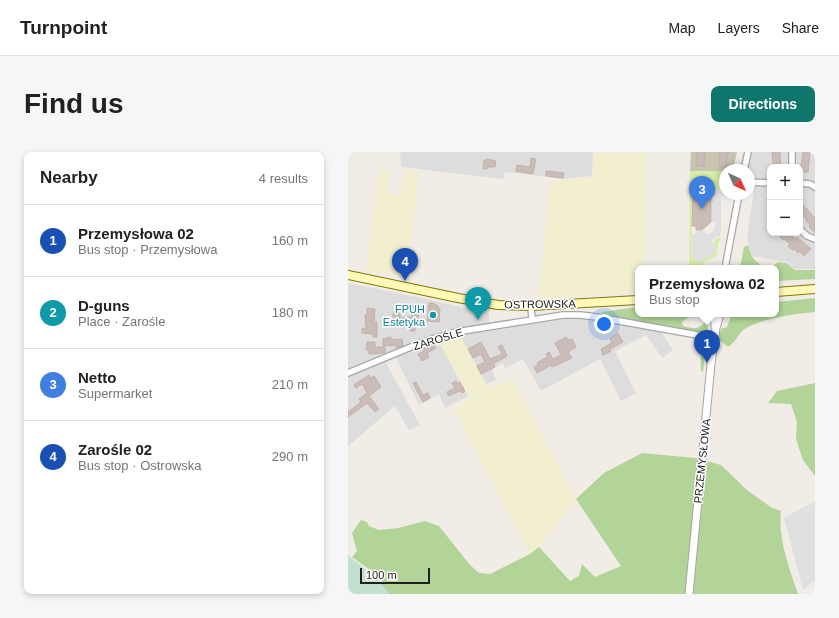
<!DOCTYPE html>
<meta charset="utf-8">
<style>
body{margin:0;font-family:Arial,sans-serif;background:#f6f6f6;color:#202124}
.controls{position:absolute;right:12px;top:12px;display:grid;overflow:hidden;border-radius:8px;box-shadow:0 2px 6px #0003}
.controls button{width:36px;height:36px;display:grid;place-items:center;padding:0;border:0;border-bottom:1px solid #e0e0e0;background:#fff;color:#202124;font:20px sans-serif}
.compass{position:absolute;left:371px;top:12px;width:36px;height:36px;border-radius:50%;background:#fff;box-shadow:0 2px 6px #0003;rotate:135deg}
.scale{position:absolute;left:12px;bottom:10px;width:70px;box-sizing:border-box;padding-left:4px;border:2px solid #202020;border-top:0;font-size:11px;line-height:14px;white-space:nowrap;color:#202020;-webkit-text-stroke:3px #fff;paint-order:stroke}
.you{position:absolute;left:256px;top:172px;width:14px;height:14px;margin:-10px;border:3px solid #fff;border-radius:50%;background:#1a73e8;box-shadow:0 0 0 6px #1a73e833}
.badge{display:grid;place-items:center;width:26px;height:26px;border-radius:50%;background:#0f766e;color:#fff;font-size:13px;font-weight:700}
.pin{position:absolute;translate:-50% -33px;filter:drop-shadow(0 1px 2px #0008)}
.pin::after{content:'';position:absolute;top:21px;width:14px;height:12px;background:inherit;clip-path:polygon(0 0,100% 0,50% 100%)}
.popup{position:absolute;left:287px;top:113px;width:144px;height:52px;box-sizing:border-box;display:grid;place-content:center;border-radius:8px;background:#fff;filter:drop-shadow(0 1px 3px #0005);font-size:13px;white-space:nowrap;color:#757577}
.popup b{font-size:15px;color:#202124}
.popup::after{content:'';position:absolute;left:50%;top:100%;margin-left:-8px;border:8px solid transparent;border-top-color:#fff}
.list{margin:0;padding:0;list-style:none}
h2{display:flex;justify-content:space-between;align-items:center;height:52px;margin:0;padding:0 16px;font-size:17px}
h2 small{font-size:13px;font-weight:400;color:#757577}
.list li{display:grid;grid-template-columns:26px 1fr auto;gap:12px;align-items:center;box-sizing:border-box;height:72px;padding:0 16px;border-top:1px solid #e0e0e0}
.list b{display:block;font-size:15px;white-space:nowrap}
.list p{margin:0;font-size:13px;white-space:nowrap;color:#757577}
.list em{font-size:13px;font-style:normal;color:#757577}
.map{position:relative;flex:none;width:467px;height:442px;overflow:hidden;border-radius:8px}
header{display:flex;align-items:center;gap:24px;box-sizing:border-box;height:56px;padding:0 20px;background:#fff;border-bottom:1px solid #e0e0e0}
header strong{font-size:19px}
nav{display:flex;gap:22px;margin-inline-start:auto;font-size:14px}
.intro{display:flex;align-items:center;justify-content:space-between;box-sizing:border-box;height:96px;padding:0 24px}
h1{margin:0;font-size:28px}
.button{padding:10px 18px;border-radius:8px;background:#0f766e;color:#fff;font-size:14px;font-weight:700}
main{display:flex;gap:24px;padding:0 24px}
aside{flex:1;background:#fff;border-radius:8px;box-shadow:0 2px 6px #0003}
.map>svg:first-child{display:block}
.residential{fill:#dedddd;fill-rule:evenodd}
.construction{fill:#c7c4b0}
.farmland{fill:#f1efd0}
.grass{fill:#d6efa8}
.forest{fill:#b2d498}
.wetland{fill:#c2e1ce}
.parking{fill:#e0e0e0}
.building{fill:#cabdb9;stroke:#c5b0a7}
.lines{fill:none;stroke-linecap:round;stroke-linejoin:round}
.minor-casing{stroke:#a7a7a7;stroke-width:8}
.tertiary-casing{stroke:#a7a7a7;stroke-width:9}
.secondary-casing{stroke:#7f7a00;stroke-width:10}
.minor{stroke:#fff;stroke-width:5.5}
.tertiary{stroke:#fff;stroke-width:7}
.secondary{stroke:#fff8b7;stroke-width:8}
.culture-dot{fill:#0f9aa8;stroke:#fff;stroke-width:1.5}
.labels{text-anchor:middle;stroke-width:3;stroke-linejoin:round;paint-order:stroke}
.street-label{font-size:11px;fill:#202020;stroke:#fff}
.culture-label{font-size:11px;fill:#0d838f;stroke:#fff;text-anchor:end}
</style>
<header>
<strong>Turnpoint</strong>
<nav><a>Map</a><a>Layers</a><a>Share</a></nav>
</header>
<div class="intro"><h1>Find us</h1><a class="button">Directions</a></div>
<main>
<aside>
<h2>Nearby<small>4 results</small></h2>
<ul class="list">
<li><span class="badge" style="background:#1a4fb4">1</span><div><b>Przemysłowa 02</b><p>Bus stop · Przemysłowa</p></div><em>160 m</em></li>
<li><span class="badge" style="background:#0f9aa8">2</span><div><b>D-guns</b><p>Place · Zarośle</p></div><em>180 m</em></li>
<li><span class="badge" style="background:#3f7fe0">3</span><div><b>Netto</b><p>Supermarket</p></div><em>210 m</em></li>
<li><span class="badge" style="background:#1a4fb4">4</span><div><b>Zarośle 02</b><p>Bus stop · Ostrowska</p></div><em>290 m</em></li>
</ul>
</aside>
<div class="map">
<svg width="467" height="442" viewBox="0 0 467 442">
<rect width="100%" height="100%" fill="#f1ece6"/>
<path class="residential" d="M 52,0 L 245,0 L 244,24 L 216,27 L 157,20 L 155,27 L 53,15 Z
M 395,0 L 467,0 L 467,117 L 447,117 L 438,110 L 404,104 L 399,87 L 406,38 L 401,37 L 401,18 L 392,18 ZM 422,15 L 452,15 L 452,81 L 422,81 Z
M 0,131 L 50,141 L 141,161 L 141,177 L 234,165 L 312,178 L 325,198 L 314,206 L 298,183 L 267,199 L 288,241 L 273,249 L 252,207 L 193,239 L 175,207 L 157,216 L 155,211 L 144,217 L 148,228 L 139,232 L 137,231 L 112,183 L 91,190 L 120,244 L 97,256 L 91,242 L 71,253 L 48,206 L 38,211 L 72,273 L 61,278 L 47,254 L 0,294 Z"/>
<path class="construction" d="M 343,0 L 389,0 L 385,18 L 377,18 L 377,19 L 342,19 Z"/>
<path class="farmland" d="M 246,1 L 298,1 L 297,116 L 290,116 L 290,140 L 190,148 L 202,29 L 245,25 Z
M 31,17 L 42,19 L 38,41 L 52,44 L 57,18 L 71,19 L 59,126 L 18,118 Z
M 112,183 L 141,237 L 165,227 L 228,347 L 191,395 L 182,402 L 105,257 L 123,247 L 90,189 Z"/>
<path class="grass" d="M 342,19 L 377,19 L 377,39 L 345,38 L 343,106 L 347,106 L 347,109 L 363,101 L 367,102 L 367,91 L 365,91 L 369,86 L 372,86 L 368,104 L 347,116 L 341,116 Z"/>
<path class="forest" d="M 400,93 C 404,106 404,106 414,114 L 413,116 L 392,116 L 396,95 Z
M 430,110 L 438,111 L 447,118 L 467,118 L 467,127 L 428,129 L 428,116 L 422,116 Z
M 467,146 L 467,160 C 451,161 405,168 394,179 C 388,185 389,189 380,195 L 370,187 L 373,177 L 379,175 L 382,166 L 385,162 L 428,162 L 428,150 Z
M 290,155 L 290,162 L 338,162 L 340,166 L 334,170 L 335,174 C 350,178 351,177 361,166 L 355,220 L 353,219 L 352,186 L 254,165 L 254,160 Z
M 467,231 L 467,324 L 455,308 L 448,287 L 449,270 L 443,252 L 420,251 L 429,239 Z
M 294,301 L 347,306 L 373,313 L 399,338 L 424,356 L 433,359 C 430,388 441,415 450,442 L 26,442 L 35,430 L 29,423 L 4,405 L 9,399 L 4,381 L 13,368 L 19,370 L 21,374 L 31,378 L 50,376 L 77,369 L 91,374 L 122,413 L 131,421 L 142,422 L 182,402 L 191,395 L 222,429 L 231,424 L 234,412 L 247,425 L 273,414 L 228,347 L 256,321 Z"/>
<path class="wetland" d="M 0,403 L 28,426 L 42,442 L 0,442 Z"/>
<path class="parking" d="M 365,38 L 377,39 L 378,42 L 378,44 L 373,44 L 373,78 L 372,84 L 367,85 L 364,89 L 364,91 L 367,91 L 367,102 L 363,102 L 363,106 L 355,106 L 354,110 L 347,109 L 347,106 L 343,106 L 344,82 L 347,82 L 347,79 L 357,79 L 357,82 L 361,82 L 365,79 L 367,74 L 367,71 L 364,70 L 364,47 L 368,47 L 367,45 L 364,43 L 350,42 L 350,39 L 365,39 Z
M 467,350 L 467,428 L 455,438 L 436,366 L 454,356 Z"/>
<path class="building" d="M 349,0 L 357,0 L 356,14 L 349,14 Z
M 372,0 L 380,0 L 378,15 L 372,15 L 371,6 Z
M 424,0 L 432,0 L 433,15 L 427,15 L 425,14 Z
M 455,0 L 462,0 L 460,20 L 452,20 Z
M 183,6 L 188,7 L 185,22 L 168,19 L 169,13 L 182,15 Z
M 139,7 L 148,9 L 147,15 L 140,15 L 139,17 L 135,17 L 136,8 L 139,8 Z
M 198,19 L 216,21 L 215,26 L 198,24 Z
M 345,43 L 363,43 L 363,70 L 354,78 L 348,78 L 348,74 L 344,74 Z
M 454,52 L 467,66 L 467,81 L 461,75 L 462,73 L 458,69 L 459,68 L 452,61 L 452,55 Z
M 432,81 L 441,81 L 447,87 L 449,85 L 463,97 L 456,104 L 452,99 L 450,101 L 446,97 L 445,98 L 440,94 L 442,92 L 436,87 L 435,88 L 432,85 L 434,83 Z
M 81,151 L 85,151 L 90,154 L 92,158 L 91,170 L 79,169 Z
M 65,153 L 72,153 L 70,167 L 67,167 L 67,179 L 62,179 L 62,173 L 45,173 L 45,161 L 52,161 L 52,166 L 63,165 L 63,164 L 65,164 Z
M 19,156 L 27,157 L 26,170 L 29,170 L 29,185 L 25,185 L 25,182 L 14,181 L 14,176 L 18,177 L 17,163 L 19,163 Z
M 270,181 L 275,190 L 262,197 L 263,199 L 255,203 L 253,197 L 264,191 L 262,187 Z
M 43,185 L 43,188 L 54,187 L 55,194 L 48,196 L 48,193 L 35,194 L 35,187 Z
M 218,185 L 220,188 L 224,187 L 228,195 L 220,200 L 224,206 L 204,215 L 203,213 L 189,221 L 186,215 L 190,213 L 189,211 L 199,205 L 198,202 L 201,200 L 205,207 L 213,203 L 207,191 Z
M 19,190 L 27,190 L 27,195 L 37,195 L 37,201 L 21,202 L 21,198 L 18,198 Z
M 133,190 L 142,207 L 153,203 L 154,201 L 150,195 L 154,193 L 159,204 L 145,212 L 147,215 L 133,222 L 129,214 L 137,210 L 133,202 L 125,206 L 120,197 Z
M 86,191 L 88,196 L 79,201 L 81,205 L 74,209 L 70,202 L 76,199 L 75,196 Z
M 21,223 L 23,226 L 26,224 L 33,235 L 21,244 L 31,257 L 27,260 L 19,251 L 0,265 L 0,260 L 13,250 L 11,247 L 19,241 L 14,232 L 8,236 L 6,233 Z
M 108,229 L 109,232 L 112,230 L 117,239 L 114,241 L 113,239 L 109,240 L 101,244 L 99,240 L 107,236 L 104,231 Z
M 68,230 L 75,243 L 80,241 L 82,246 L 75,250 L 65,231 Z"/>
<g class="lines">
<defs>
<path id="minor" d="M 444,0 L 444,15
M 396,18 L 400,0
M 401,30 L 422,31
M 452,31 L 462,32 L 467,35
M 452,77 L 459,84 L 467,87
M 378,116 L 378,111 L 391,42
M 183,154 L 184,168
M 0,221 L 75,190 L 108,180 L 215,163 L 232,163 L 249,165 L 366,186"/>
<path id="tertiary" d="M 366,162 L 367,174
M 341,442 L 363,212 L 368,176 L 372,162"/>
<path id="secondary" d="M 0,123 L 110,146 L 150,153 L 183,154 L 290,148
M 428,140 L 467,137"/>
</defs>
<use href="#minor" class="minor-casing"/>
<use href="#tertiary" class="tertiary-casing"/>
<use href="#secondary" class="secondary-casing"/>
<use href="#minor" class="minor"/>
<use href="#tertiary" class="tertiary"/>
<use href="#secondary" class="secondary"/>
</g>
<circle class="culture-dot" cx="85" cy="163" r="4"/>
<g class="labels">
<g class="street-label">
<text transform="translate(192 152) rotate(-1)" y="4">OSTROWSKA</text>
<text transform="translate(90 187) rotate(-17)" y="4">ZAROŚLE</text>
<text transform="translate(354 309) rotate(-84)" y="4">PRZEMYSŁOWA</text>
</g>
<g class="culture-label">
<text x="77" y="161">FPUH<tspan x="77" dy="13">Estetyka</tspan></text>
</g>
</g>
</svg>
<div class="controls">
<button>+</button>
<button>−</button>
</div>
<svg class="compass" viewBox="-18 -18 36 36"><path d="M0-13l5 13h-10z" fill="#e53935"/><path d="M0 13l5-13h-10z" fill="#757577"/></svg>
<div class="scale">100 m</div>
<div class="you"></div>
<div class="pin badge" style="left:359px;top:211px;background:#1a4fb4">1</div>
<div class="popup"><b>Przemysłowa 02</b>Bus stop</div>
<div class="pin badge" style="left:130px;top:168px;background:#0f9aa8">2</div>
<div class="pin badge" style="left:354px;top:57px;background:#3f7fe0">3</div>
<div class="pin badge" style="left:57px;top:129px;background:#1a4fb4">4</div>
</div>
</main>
